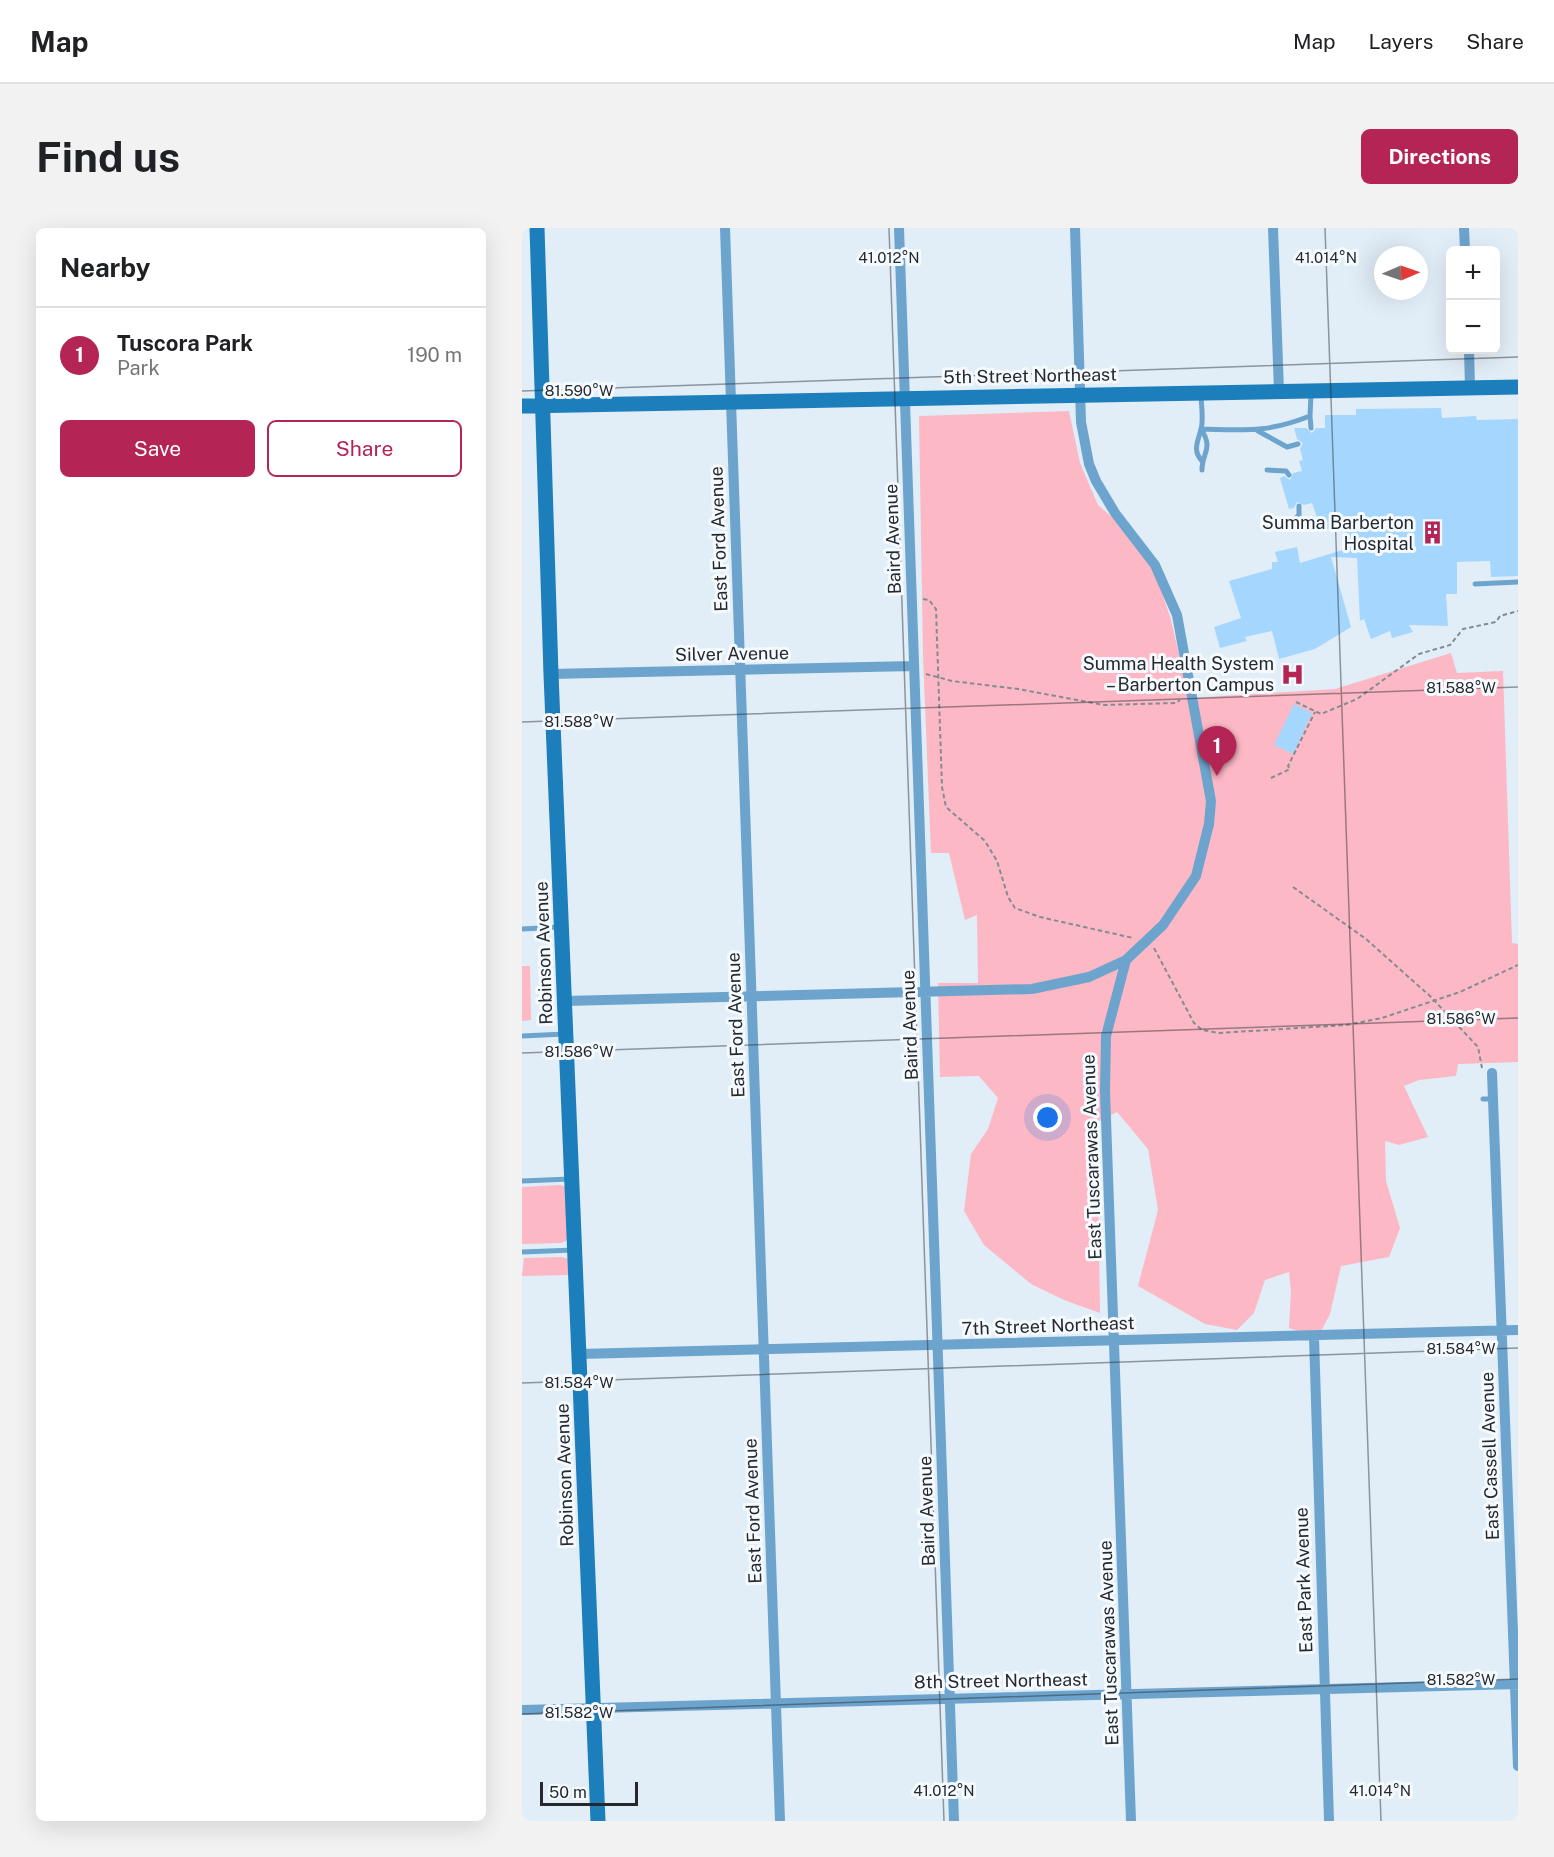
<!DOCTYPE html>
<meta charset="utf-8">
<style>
body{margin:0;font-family:"Public Sans",sans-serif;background:#f2f2f2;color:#202124}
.controls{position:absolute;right:18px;top:18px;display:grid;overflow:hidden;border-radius:9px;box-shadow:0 6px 24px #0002}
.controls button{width:54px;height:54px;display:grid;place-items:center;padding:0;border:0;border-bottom:2px solid #e0e0e0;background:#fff;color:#202124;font:30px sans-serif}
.compass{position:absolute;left:852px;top:18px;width:54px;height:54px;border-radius:50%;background:#fff;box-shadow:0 6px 24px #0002;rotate:88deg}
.scale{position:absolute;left:18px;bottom:15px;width:98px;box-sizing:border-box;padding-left:6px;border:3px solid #25292d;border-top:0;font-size:16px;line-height:21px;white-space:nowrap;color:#25292d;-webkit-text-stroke:4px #f5fafe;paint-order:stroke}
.you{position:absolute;left:526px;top:890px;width:21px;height:21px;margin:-15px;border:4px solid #fff;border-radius:50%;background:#1a73e8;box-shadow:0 0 0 9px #1a73e833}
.badge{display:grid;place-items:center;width:39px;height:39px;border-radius:50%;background:#b42556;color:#fff;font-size:20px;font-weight:700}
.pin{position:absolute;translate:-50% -50px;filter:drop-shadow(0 2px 3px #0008)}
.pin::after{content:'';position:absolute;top:32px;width:21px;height:18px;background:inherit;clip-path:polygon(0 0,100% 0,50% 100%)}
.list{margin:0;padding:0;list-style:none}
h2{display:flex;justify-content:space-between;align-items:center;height:78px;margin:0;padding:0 24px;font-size:26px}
h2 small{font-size:20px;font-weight:400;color:#757577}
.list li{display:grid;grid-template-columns:39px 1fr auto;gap:18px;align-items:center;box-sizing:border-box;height:96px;padding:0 24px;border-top:2px solid #e0e0e0}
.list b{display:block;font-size:22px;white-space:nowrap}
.list p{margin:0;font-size:20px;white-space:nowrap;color:#757577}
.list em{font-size:20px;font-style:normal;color:#757577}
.actions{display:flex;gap:12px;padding:18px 24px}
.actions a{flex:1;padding:14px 0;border:2px solid #b42556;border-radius:9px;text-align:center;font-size:21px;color:#b42556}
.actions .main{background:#b42556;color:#fff}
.map{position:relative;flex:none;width:996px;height:1593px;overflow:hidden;border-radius:9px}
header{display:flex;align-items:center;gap:36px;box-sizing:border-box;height:84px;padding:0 30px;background:#fff;border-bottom:2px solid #e0e0e0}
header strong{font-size:28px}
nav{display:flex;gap:33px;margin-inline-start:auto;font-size:21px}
.intro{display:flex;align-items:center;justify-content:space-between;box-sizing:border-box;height:144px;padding:0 36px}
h1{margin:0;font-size:42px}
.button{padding:15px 27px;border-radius:9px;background:#b42556;color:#fff;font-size:21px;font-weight:700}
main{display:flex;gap:36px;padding:0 36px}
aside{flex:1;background:#fff;border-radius:9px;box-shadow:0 6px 24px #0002}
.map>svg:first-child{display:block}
.green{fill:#fcb8c5}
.building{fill:#a5d7fe}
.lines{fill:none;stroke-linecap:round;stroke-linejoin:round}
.path{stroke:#848c93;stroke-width:2;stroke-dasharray:4.5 3;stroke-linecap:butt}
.lane{stroke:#6da4cd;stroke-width:5}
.street{stroke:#6da4cd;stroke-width:10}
.secondary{stroke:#1c7ebb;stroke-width:15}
.ticks{fill:none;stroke:#25292d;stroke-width:1.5;stroke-opacity:0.45}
.labels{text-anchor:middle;stroke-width:6;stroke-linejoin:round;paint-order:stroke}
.street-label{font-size:18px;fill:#25292d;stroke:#f5fafe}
.poi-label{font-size:18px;fill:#25292d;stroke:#f5fafe;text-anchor:end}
.ticks-label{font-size:15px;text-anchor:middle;fill:#25292d;stroke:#f5fafe;stroke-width:6;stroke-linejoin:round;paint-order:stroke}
</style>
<header>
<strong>Map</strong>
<nav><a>Map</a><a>Layers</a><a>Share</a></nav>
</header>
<div class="intro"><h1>Find us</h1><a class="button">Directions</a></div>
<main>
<aside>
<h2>Nearby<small></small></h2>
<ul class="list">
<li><span class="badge">1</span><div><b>Tuscora Park</b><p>Park</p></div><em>190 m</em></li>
</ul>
<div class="actions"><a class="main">Save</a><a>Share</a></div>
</aside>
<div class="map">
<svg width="996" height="1593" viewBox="0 0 996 1593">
<rect width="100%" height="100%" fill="#e1edf7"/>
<path class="green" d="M 547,183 L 558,235 L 576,277 L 591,290 L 634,346 L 649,392 L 667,470 L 813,461 L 929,425 L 935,445 L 981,443 L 990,715 L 996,716 L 996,834 L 936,836 L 934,848 L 897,852 L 882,858 L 906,909 L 877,917 L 863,913 L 864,953 L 878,1000 L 867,1029 L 819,1038 L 808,1086 L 796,1109 L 767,1100 L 769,1064 L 767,1044 L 743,1052 L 732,1085 L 715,1102 L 683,1096 L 616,1058 L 636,982 L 626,921 L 595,884 L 575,894 L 578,1085 L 542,1072 L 509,1056 L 462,1017 L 442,983 L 449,926 L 466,901 L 476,870 L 457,848 L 418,849 L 416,755 L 456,755 L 455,687 L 443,692 L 427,625 L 409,625 L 401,428 L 397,188 Z
M 0,738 L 8,738 L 9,792 L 0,793 Z
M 38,957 L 44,959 L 46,1012 L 39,1015 L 0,1016 L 0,959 Z
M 40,1029 L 47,1031 L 47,1047 L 0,1048 L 2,1030 Z"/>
<path class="building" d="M 919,180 L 920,190 L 954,188 L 955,192 L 996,191 L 996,348 L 969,349 L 968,333 L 935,334 L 935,366 L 924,366 L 926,398 L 887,397 L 891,404 L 870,410 L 868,403 L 849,411 L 842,391 L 838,393 L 835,330 L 809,329 L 829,399 L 793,421 L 757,431 L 750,403 L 723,409 L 725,413 L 698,420 L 692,399 L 719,390 L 707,353 L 750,341 L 750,334 L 756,334 L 753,324 L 775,319 L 778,335 L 824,321 L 823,301 L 799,301 L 790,275 L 782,277 L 775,274 L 772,280 L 767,281 L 758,250 L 762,248 L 768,252 L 771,245 L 780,243 L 777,233 L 781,232 L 778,221 L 781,215 L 775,211 L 772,200 L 784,200 L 790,205 L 794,200 L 803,200 L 803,187 L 834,187 L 834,181 Z
M 772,476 L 790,485 L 771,526 L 752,517 Z"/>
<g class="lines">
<path class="path" d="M 401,371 L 407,372 L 414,381 L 420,559 L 424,579 L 463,613 L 475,633 L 486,669 L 493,680 L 518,689 L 611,710
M 404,446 L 430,453 L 496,461 L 582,477 L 654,475 L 658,472
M 774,474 L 799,486 L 835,471 L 897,426 L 928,417 L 941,401 L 974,394 L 978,388 L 996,383
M 749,550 L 768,541 L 766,538 L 793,484
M 771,659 L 844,711 L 908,768 L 956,819 L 960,840
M 632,720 L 672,795 L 680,802 L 697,805 L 824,797 L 860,790 L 938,764 L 996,737"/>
<path class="lane" d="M 679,166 C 679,177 682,191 679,201 C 676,214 670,222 680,233
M 788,188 L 789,200
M 679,201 C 724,202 745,205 788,188 L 789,166
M 679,201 C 692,221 680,224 680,242
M 736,203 L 765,219 L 776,216
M 745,242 L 764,243 L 767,247
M 762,301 L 777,287 L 777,278
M 953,356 L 996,354
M 0,701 L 37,699
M 0,808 L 43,806
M 961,871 L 971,871
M 0,953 L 48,951
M 0,1024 L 52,1022"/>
<path class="street" d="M 203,0 L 258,1593
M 377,0 L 432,1593
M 553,0 L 559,194 L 567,236 L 574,253 L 593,285 L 633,337 L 655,387 L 689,573 L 687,596 L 674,648 L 641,697 L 604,732 L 584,808 L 583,863 L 609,1593
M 751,0 L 757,163
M 942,0 L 943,22
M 947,122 L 948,159
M 29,446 L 392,438
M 43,773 L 510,761 L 567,749 L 604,732
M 970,845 L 996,1538
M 792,1109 L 807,1593
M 58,1126 L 996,1102
M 0,1482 L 996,1456"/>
<path class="secondary" d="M 15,0 L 29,446 L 76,1593
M 0,178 L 996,159"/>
</g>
<path class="ticks" d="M 367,0 L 422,1593M 803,0 L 859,1593M 0,163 L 996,129M 0,494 L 996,459M 0,825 L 996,790M 0,1155 L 996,1120M 0,1486 L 996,1451"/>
<defs>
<symbol id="building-bare" viewBox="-9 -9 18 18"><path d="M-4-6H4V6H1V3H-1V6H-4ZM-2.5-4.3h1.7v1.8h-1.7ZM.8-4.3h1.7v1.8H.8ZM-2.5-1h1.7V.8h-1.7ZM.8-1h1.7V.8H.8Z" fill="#b42556" stroke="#f5fafe" stroke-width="2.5" paint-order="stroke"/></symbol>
<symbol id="hospital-bare" viewBox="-9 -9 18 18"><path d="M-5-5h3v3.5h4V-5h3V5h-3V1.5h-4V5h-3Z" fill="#b42556" stroke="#f5fafe" stroke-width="2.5" paint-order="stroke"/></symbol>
</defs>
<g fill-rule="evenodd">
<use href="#building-bare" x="894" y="288" width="33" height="33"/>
<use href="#hospital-bare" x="754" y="430" width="33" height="33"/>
</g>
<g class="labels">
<g class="street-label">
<text transform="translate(508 148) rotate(-1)" y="6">5th Street Northeast</text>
<text transform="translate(197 311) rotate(-92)" y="6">East Ford Avenue</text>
<text transform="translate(371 311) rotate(-92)" y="6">Baird Avenue</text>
<text transform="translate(210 426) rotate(-1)" y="6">Silver Avenue</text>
<text transform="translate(22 725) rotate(-92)" y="6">Robinson Avenue</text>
<text transform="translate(214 797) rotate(-92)" y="6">East Ford Avenue</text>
<text transform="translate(388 797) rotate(-92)" y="6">Baird Avenue</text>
<text transform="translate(570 929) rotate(-92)" y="6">East Tuscarawas Avenue</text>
<text transform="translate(526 1098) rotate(-2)" y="6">7th Street Northeast</text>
<text transform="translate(968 1228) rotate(-92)" y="6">East Cassell Avenue</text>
<text transform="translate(43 1247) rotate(-92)" y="6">Robinson Avenue</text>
<text transform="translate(231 1283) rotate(-92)" y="6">East Ford Avenue</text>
<text transform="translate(405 1283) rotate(-92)" y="6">Baird Avenue</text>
<text transform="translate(782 1352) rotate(-92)" y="6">East Park Avenue</text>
<text transform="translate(587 1415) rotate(-92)" y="6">East Tuscarawas Avenue</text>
<text transform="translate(479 1453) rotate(-1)" y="6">8th Street Northeast</text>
</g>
<g class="poi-label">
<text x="892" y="301">Summa Barberton<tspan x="892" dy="21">Hospital</tspan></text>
<text x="752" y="442">Summa Health System<tspan x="752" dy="21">– Barberton Campus</tspan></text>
</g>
</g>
<g class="ticks-label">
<text x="367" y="35">41.012°N</text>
<text x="804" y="35">41.014°N</text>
<text x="57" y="168">81.590°W</text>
<text x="939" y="465">81.588°W</text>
<text x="57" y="499">81.588°W</text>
<text x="939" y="796">81.586°W</text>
<text x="57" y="829">81.586°W</text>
<text x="939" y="1126">81.584°W</text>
<text x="57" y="1160">81.584°W</text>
<text x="939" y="1457">81.582°W</text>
<text x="57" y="1490">81.582°W</text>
<text x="422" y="1568">41.012°N</text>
<text x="858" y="1568">41.014°N</text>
</g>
</svg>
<div class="controls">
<button>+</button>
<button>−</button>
</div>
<svg class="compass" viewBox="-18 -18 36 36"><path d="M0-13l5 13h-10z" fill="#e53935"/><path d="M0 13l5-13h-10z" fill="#757577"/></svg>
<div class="scale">50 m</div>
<div class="you"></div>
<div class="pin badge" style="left:695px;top:548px">1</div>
</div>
</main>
